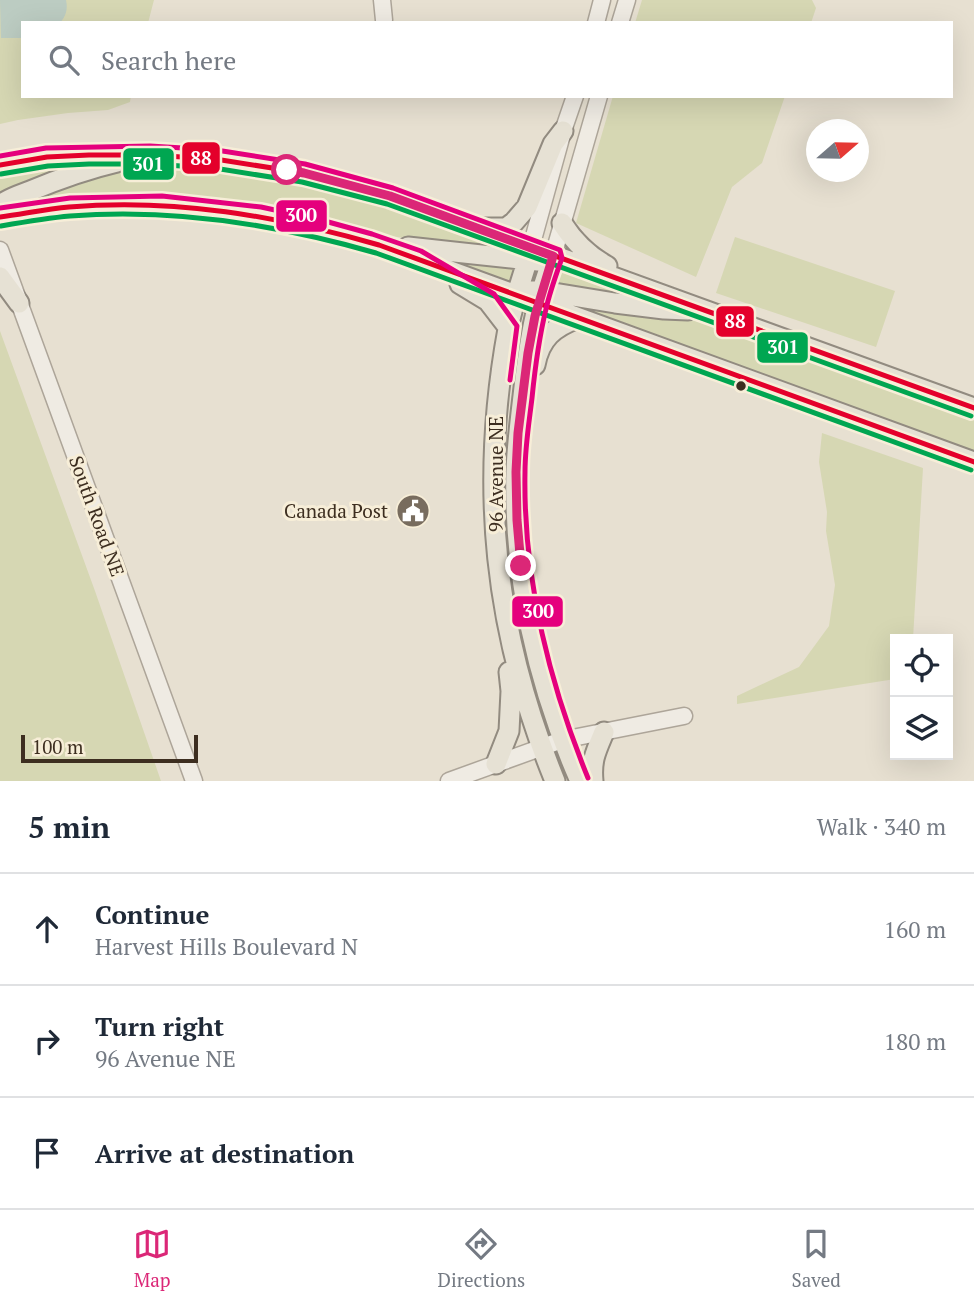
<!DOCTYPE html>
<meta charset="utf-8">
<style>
body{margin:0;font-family:"PT Serif",serif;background:#f6f6f7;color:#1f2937}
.controls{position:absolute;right:21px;bottom:21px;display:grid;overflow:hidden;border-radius:0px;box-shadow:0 7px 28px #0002}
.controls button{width:63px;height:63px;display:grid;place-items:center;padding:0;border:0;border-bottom:2px solid #e0e1e3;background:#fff;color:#1f2937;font:35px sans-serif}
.compass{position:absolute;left:806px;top:119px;width:63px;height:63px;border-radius:50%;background:#fff;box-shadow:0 7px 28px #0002;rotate:70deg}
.scale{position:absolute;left:21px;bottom:18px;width:177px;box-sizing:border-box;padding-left:7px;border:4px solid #3d2e20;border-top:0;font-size:19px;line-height:24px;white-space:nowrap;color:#3d2e20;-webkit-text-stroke:5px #f7eed8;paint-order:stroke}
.stop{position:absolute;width:21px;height:21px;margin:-16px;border:5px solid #db2777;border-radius:50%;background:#fff}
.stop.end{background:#db2777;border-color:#fff;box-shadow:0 2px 7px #0008}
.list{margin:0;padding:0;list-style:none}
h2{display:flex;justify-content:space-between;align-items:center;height:91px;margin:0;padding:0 28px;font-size:30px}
h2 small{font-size:23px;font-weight:400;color:#747a83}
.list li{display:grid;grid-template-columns:46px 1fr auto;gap:21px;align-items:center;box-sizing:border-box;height:112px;padding:0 28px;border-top:2px solid #e0e1e3}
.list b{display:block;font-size:26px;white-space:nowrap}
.list p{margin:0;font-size:23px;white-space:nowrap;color:#747a83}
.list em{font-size:23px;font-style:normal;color:#747a83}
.icon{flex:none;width:38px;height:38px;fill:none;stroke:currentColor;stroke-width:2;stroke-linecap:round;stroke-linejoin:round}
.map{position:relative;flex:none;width:974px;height:781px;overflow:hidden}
.search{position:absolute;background:#fff;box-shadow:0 7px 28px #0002;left:21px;right:21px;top:21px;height:77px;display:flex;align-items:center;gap:18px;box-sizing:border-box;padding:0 24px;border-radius:0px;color:#747a83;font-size:26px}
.sheet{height:427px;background:#fff}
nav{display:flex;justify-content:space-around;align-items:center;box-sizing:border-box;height:98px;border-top:2px solid #e0e1e3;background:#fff;font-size:19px;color:#747a83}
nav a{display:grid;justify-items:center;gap:4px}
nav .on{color:#db2777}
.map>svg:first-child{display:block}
.green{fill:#d6d7b3}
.water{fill:#bcccc2}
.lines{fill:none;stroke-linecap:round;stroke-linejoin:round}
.minor-casing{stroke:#ada599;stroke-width:19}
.major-casing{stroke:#928b80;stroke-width:23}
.minor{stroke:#efebe3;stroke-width:16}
.major{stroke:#e6e1d4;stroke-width:19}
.bus-1-casing{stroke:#f7eed8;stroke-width:10}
.bus-2-casing{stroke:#f7eed8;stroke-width:10}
.bus-3-casing{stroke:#f7eed8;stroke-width:10}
.bus-1{stroke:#e4002b;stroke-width:5}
.bus-2{stroke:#00a651;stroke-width:5}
.bus-3{stroke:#e5007d;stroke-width:5}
.route{stroke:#db2777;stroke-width:9}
.bus-dot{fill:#3d2e20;stroke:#f7eed8;stroke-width:2.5}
.labels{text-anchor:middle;stroke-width:6;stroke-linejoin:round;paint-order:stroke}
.street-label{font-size:19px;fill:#3d2e20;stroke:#f7eed8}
.poi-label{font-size:19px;fill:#3d2e20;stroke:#f7eed8;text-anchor:end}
.line-badge{stroke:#f7eed8;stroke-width:2.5}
.badge-label{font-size:19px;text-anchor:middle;font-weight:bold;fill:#fff}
</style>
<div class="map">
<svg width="974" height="781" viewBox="0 0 974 781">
<rect width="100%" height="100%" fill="#e7e0d1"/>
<path class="green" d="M 0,0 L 154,0 L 148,23 L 23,23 L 23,96 L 131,96 L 130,102 L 108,110 L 68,113 L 18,120 L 0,124 Z
M 642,0 L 812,0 L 816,8 L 811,23 L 635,23 Z
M 613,96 L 785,96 L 762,163 L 732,187 L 696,277 L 576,223 Z
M 142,161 L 242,167 L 380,198 L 500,244 L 506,251 L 366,233 L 320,218 L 266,207 L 196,198 L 93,195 L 35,200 L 32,195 L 118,166 Z
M 81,164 L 0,196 L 0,171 Z
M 735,237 L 895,291 L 876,347 L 716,293 Z
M 443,260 L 517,263 L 511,282 Z
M 557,264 L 643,294 L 645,299 L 549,285 Z
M 577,305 L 703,322 L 974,413 L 974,452 L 578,308 Z
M 0,331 L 95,591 L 161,781 L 0,781 Z
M 822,433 L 923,468 L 913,639 L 895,639 L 895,679 L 737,704 L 737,696 L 799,667 L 829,626 L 835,585 L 826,531 L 827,512 L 819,462 Z"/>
<path class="water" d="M 0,0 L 66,0 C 68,9 66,16 60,23 L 23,23 L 23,38 L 1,38 Z"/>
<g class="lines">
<defs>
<path id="minor" d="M 382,0 L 384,20
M 596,23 L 602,0
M 620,23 L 627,0
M 531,247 L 563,131 L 575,96
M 0,250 L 194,781
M 553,256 L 599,96
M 449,781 L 562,740 L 684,716"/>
<path id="major" d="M 0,165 L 47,157 L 89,155 L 149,155 L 215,159 L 304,173 L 390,196 L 974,408
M 0,205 C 9,198 20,195 30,191 C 59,179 87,169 117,162
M 0,217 C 23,214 46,209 69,207 C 173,198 280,214 379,245 L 974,462
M 562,223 C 574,242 587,255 607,266
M 485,228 L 506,228 L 514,222 L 527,207 L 553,144 L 563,131
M 408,247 L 538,261
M 531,247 C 524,275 513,301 508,329 C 479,487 494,632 555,781
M 553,256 C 547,276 539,296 535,317 C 529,343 526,369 523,396 C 520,421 517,445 516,470 C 513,576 537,684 580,781
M 0,277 L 19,303
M 460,284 L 488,301 L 508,327
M 530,291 L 542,291 L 615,303 L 664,309 L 688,310
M 535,365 C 540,338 554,327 578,318
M 496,764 L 509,731 L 511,691 L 509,672
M 593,781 C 591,760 596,751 604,732"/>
</defs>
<use href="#minor" class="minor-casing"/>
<use href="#major" class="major-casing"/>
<use href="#minor" class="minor"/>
<use href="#major" class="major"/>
<defs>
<path id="bus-1" d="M 0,165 L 47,157 L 89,155 L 149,155 L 215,159 L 304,173 L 390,196 L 974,408
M 0,217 C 23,214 46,209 69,207 C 174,198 278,216 379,245 L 974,462"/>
<path id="bus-2" d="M 1,174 L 48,166 L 89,164 L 149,164 L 214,168 L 302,182 L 387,204 L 971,416
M 1,226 C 24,222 47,218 70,216 C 174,208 276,224 376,253 L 971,470"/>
<path id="bus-3" d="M 0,156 L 46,148 L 150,146 L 216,150 L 305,164 L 393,188 L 560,250 L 562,258 C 556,275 550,291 546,309 C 539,338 535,368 532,398 C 529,423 525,447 525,472 C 523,579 548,680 588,778
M 0,208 L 70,198 L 162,196 L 261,207 L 321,220 L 372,234 L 421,251 L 494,294 L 517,326 L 510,380"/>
</defs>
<use href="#bus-1" class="bus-1-casing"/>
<use href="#bus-2" class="bus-2-casing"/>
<use href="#bus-3" class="bus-3-casing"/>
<use href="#bus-1" class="bus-1"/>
<use href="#bus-2" class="bus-2"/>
<use href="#bus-3" class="bus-3"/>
</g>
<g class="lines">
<path class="route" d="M 287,170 L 304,173 L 390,196 L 553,256 L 535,316 L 528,353 L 518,433 L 516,472 L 517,520 L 521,566"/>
</g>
<defs>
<symbol id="civic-disc" viewBox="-11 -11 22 22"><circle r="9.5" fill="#786c5e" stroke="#f7eed8"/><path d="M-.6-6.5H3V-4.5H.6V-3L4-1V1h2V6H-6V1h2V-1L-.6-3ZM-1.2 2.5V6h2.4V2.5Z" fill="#fff"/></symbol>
</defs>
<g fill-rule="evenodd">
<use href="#civic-disc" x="394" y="492" width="38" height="38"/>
</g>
<circle class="bus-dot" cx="741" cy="386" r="6"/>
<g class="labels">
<g class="street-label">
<text transform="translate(496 474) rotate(-90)" y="7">96 Avenue NE</text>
<text transform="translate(97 516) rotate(70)" y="7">South Road NE</text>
</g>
<g class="poi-label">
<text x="388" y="518">Canada Post</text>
</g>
</g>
<g class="line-badge">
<rect x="181" y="141" width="40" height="34" rx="7" fill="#e4002b"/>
<rect x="122" y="147" width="53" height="34" rx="7" fill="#00a651"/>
<rect x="275" y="199" width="53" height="34" rx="7" fill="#e5007d"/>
<rect x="715" y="305" width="40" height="33" rx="7" fill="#e4002b"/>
<rect x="756" y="331" width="53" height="33" rx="7" fill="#00a651"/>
<rect x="511" y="595" width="53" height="33" rx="7" fill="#e5007d"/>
</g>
<g class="badge-label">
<text x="201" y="165">88</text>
<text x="148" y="171">301</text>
<text x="301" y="222">300</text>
<text x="735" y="328">88</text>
<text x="783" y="354">301</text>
<text x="538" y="618">300</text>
</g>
</svg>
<div class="controls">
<button><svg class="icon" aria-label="locate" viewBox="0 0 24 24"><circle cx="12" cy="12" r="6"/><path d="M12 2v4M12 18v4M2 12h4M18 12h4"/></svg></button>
<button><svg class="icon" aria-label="layers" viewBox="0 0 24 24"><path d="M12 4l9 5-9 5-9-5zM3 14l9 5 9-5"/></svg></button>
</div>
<svg class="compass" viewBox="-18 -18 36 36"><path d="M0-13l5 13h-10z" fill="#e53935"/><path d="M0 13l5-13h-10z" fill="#747a83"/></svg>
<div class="scale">100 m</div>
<div class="stop" style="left:287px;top:170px"></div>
<div class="stop end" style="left:521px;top:566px"></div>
<div class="search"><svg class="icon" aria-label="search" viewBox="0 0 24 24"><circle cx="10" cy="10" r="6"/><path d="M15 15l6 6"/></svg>Search here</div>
</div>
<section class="sheet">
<h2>5 min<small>Walk · 340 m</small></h2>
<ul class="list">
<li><svg class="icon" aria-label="ahead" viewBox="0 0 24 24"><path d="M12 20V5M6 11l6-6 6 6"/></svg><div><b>Continue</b><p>Harvest Hills Boulevard N</p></div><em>160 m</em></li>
<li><svg class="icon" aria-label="right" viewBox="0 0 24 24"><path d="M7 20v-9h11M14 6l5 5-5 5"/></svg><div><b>Turn right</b><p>96 Avenue NE</p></div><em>180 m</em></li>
<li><svg class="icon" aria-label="arrive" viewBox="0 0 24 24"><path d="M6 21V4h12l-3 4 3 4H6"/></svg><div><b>Arrive at destination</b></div></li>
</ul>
</section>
<nav>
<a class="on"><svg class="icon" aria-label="map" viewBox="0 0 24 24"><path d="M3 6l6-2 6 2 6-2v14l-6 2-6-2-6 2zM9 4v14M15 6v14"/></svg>Map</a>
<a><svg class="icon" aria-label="directions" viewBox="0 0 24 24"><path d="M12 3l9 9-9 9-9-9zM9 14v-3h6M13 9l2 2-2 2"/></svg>Directions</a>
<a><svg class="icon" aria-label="saved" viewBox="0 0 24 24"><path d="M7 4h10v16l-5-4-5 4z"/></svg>Saved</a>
</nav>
